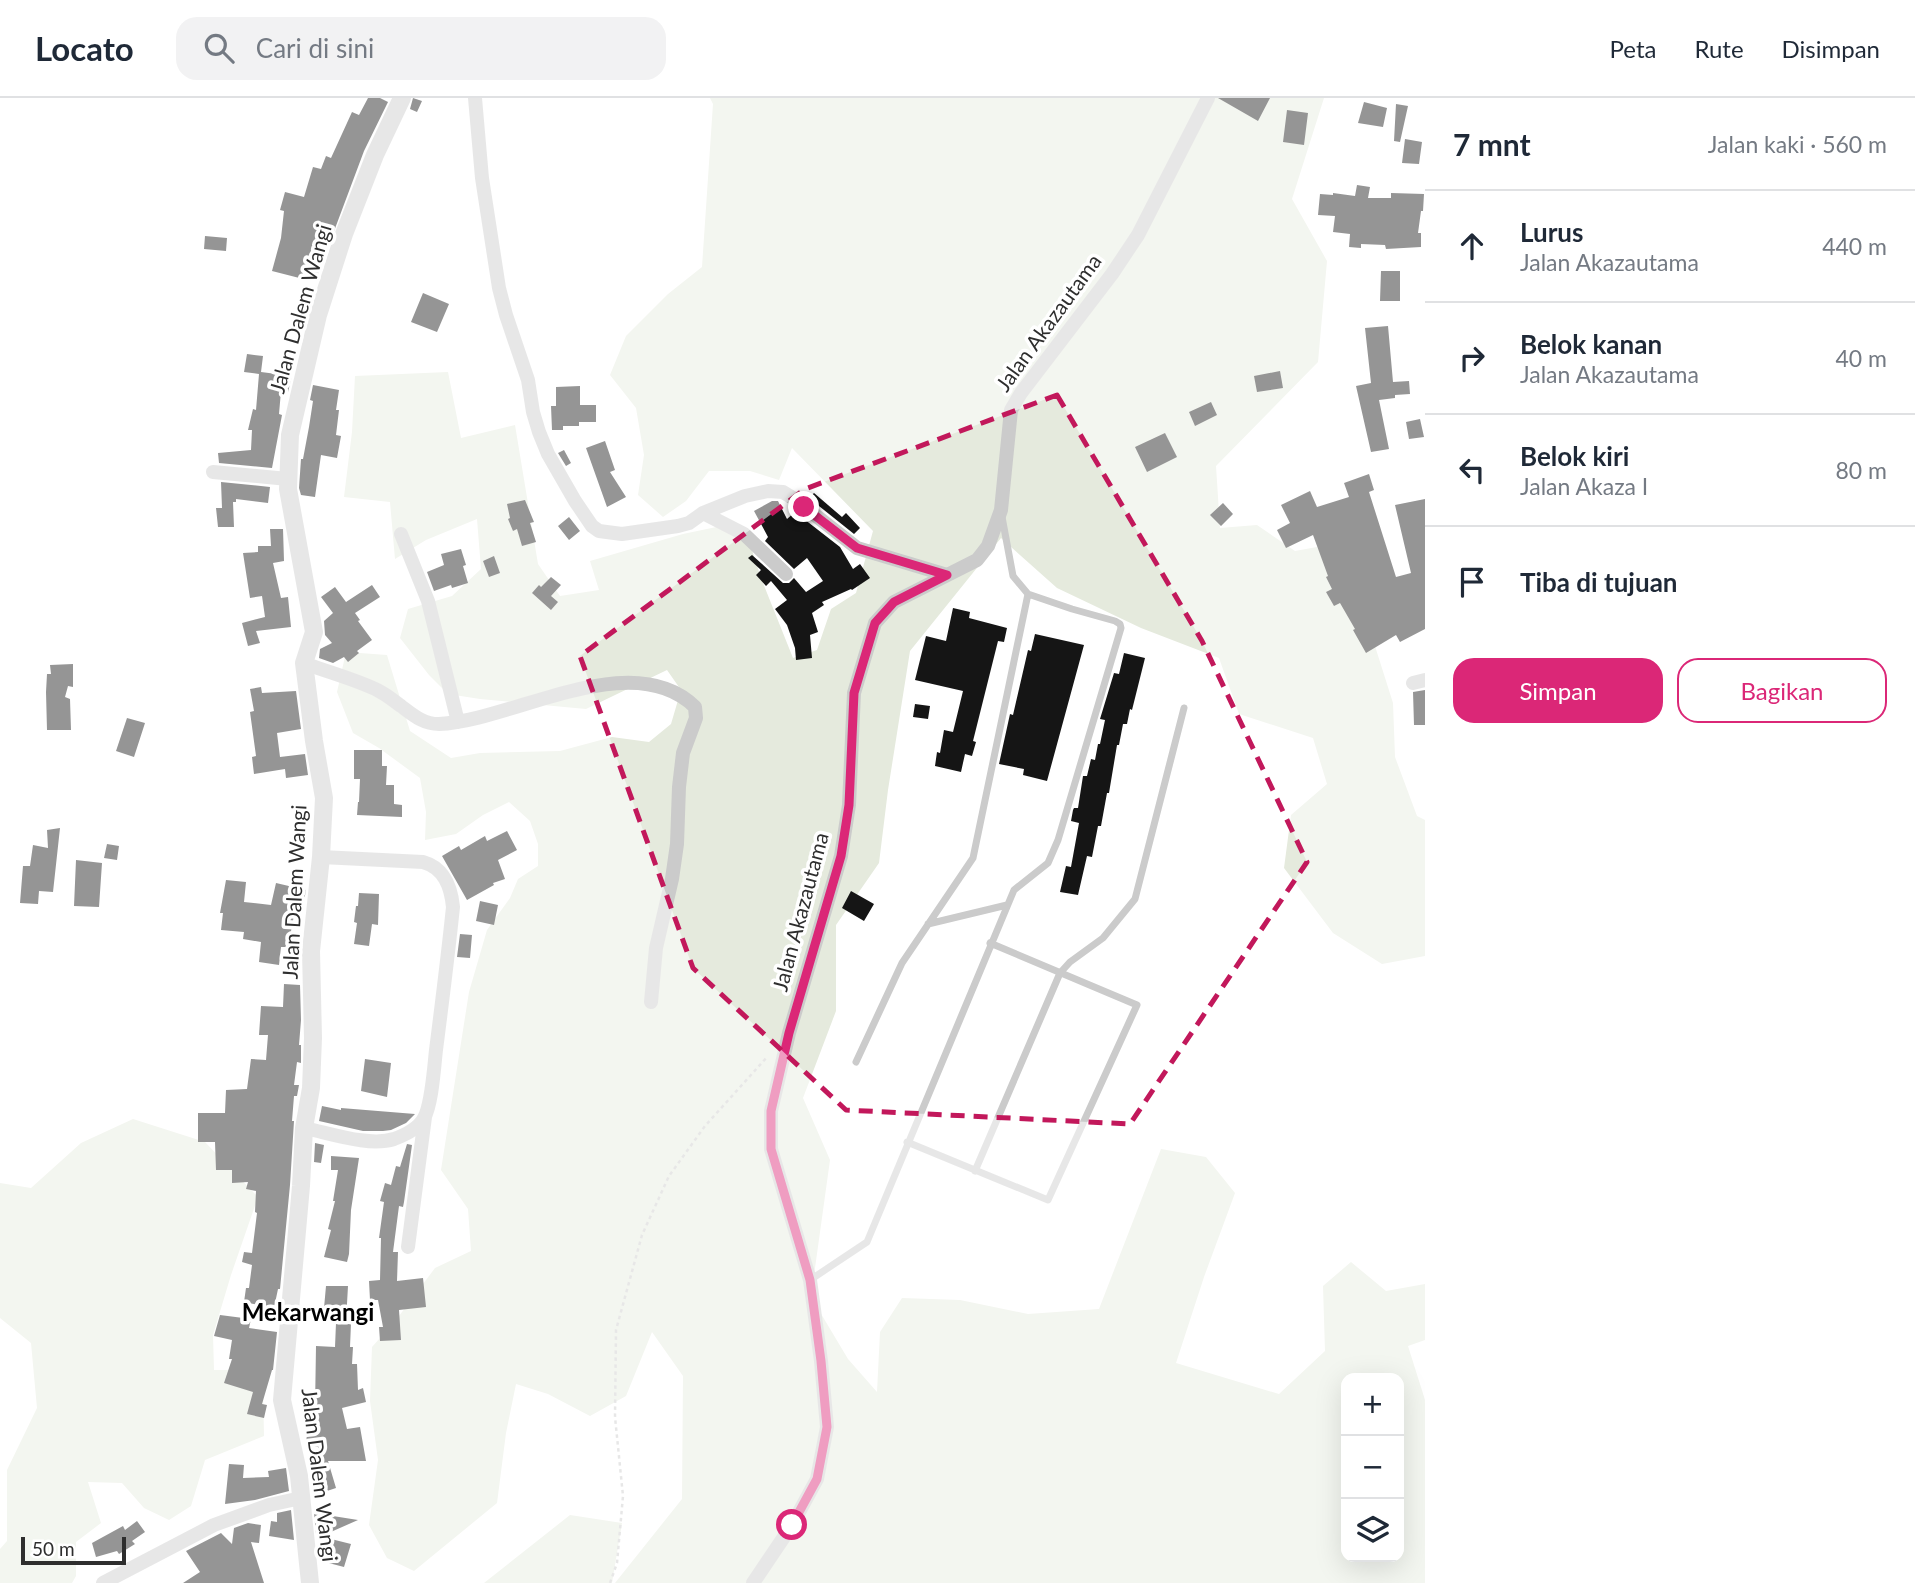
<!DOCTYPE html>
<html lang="id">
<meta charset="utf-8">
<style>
body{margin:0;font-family:Lato,sans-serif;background:#f2f2f3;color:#1f2937}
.controls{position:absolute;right:21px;bottom:21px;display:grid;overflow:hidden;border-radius:14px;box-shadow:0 7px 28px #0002}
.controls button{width:63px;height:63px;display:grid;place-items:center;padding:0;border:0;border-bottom:2px solid #e0e1e3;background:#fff;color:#1f2937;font:35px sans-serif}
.scale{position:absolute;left:21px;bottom:18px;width:105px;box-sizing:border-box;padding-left:7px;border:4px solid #2e2e2e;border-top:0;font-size:19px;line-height:24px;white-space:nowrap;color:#2e2e2e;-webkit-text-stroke:5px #fff;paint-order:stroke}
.stop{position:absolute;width:21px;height:21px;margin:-16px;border:5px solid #db2777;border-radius:50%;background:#fff}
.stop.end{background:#db2777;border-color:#fff;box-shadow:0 2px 7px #0008}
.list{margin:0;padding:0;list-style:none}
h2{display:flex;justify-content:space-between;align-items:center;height:91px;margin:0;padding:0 28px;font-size:30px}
h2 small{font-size:23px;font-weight:400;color:#747a83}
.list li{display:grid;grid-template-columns:46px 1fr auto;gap:21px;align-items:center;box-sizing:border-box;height:112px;padding:0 28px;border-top:2px solid #e0e1e3}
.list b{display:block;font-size:26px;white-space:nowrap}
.list p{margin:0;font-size:23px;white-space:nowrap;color:#747a83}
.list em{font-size:23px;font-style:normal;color:#747a83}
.actions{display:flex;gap:14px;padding:21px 28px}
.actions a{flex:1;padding:16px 0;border:2px solid #db2777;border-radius:21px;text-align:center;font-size:24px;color:#db2777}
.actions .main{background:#db2777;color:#fff}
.icon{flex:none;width:38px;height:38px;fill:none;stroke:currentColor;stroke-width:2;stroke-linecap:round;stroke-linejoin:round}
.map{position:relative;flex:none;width:1425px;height:1485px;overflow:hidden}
header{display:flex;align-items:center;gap:42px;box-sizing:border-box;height:98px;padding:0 35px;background:#fff;border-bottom:2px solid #e0e1e3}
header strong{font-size:33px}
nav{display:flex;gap:38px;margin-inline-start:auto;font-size:24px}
.search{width:490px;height:63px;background:#f2f2f3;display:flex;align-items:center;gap:18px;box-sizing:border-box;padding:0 24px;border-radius:21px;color:#747a83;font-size:26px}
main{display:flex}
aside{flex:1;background:#fff}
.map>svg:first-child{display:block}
.green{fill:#e5eadd;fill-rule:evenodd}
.building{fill:#151515}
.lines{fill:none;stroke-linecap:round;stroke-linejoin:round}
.path{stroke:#cbcbcb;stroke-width:2.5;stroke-dasharray:3.5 3.5;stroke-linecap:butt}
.service{stroke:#cbcbcb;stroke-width:7}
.minor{stroke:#cbcbcb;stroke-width:14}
.tertiary{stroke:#cbcbcb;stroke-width:18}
.route{stroke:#db2777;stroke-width:9}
.marked{fill:none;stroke:#c2185b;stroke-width:5;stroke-dasharray:14 9;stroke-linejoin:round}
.labels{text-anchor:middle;stroke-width:7;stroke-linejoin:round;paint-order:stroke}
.street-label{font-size:21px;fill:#2e2e2e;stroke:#fff}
.quarter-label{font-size:24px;font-weight:bold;fill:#000;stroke:#fff}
</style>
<header>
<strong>Locato</strong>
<div class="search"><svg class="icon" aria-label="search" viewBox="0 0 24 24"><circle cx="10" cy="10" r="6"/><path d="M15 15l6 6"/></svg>Cari di sini</div>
<nav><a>Peta</a><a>Rute</a><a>Disimpan</a></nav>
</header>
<main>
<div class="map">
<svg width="1425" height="1485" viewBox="0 0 1425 1485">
<rect width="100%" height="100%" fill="#fff"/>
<path class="green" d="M 710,0 L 1324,0 L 1292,101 L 1327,163 L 1318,264 L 1216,368 L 1220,430 L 1257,427 L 1295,453 L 1317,449 L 1368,526 L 1393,605 L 1395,659 L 1417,718 L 1425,722 L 1425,858 L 1382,866 L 1333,835 L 1284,770 L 1291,717 L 1327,686 L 1313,640 L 1239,616 L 1219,560 L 1141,530 L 1057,490 L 1001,440 L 910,553 L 888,692 L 879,765 L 836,827 L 836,913 L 803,1000 L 830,1062 L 811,1199 L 848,1261 L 877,1294 L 880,1234 L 902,1200 L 960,1202 L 1028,1216 L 1099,1211 L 1161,1051 L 1206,1059 L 1235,1095 L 1204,1179 L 1176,1265 L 1279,1296 L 1325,1253 L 1323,1188 L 1351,1164 L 1386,1193 L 1425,1186 L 1425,1242 L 1408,1248 L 1425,1302 L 1425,1485 L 615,1485 L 682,1401 L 683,1278 L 652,1234 L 626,1298 L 590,1318 L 548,1296 L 516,1286 L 506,1335 L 497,1405 L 414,1473 L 387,1460 L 369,1427 L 378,1362 L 370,1303 L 372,1249 L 396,1222 L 435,1170 L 471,1153 L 468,1111 L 441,1072 L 469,894 L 487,832 L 510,800 L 518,781 L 538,768 L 538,746 L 530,723 L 509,704 L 483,717 L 456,736 L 425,742 L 426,714 L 420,680 L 379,650 L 353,635 L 337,594 L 346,554 L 387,557 L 410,633 L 451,660 L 480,655 L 560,653 L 612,639 L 649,644 L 671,626 L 681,592 L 667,572 L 586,611 L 480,601 L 448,596 L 429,577 L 400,540 L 408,511 L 452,498 L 481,471 L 477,421 L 426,442 L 395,461 L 390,404 L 344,399 L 352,334 L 355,278 L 448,274 L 461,340 L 515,327 L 538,466 L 560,498 L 599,492 L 590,463 L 683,436 L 726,427 L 751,449 L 761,480 L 793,560 L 817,552 L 831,511 L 856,495 L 873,433 L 792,350 L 779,382 L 750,373 L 709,373 L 686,403 L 663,419 L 638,397 L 644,357 L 636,310 L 610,277 L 626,238 L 668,196 L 702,169 L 713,6 ZM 1346,1280 L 1399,1280 L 1399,1459 L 1346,1459 Z
M 133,1021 L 205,1044 L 258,1099 L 231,1177 L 213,1237 L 214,1272 L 253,1272 L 263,1290 L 264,1338 L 205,1362 L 191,1408 L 169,1422 L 144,1410 L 122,1385 L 88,1384 L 101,1425 L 76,1444 L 76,1478 L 72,1485 L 0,1485 L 0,1451 L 7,1443 L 7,1372 L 37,1310 L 31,1245 L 0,1220 L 0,1085 L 31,1090 L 81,1045 Z
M 570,1417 L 622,1425 L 612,1485 L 484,1485 Z"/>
<path class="building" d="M 368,0 L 380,0 L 388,4 L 364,53 L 315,184 L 272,173 L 281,140 L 284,113 L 280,112 L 285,94 L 304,99 L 313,69 L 321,71 L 326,58 L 331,60 L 352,14 L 359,17 Z
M 413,0 L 422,3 L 417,14 L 410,11 Z
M 1218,0 L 1270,0 L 1258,23 Z
M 1364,4 L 1387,10 L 1383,29 L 1358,25 Z
M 1396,6 L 1408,8 L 1400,44 L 1394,43 Z
M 1287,12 L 1308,15 L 1304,47 L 1283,44 Z
M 1405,41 L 1422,44 L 1419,66 L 1402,65 Z
M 1357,87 L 1370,89 L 1368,100 L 1391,100 L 1391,95 L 1424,96 L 1423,113 L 1421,113 L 1418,135 L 1421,135 L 1421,149 L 1386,151 L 1385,147 L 1361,146 L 1361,150 L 1349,149 L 1350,136 L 1333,134 L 1335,118 L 1318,117 L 1320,96 L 1333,97 L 1333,95 L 1355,98 Z
M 205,138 L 227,140 L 226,153 L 204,151 Z
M 1381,173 L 1400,173 L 1400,203 L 1380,203 Z
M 423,195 L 449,206 L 437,234 L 411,224 Z
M 1388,228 L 1393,284 L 1409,283 L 1410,296 L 1395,297 L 1395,300 L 1379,302 L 1389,351 L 1371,354 L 1356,288 L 1371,285 L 1365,230 Z
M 247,256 L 263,258 L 261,274 L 292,278 L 288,294 L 281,293 L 279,316 L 282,317 L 272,370 L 219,365 L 218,355 L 251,352 L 252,332 L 248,332 L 253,311 L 256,312 L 259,276 L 244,274 Z
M 1280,273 L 1283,290 L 1257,294 L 1254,278 Z
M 313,287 L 339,292 L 336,312 L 339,312 L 336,337 L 341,338 L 337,360 L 321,357 L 315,399 L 301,397 L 299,390 L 301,361 L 303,361 L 309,329 L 313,303 L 310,302 Z
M 580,288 L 580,307 L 596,307 L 596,324 L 579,324 L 579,328 L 563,328 L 563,332 L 552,332 L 551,308 L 556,308 L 556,289 Z
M 1211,304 L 1217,317 L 1195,328 L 1189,314 Z
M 1420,321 L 1424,339 L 1409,341 L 1406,324 Z
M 1165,335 L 1177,359 L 1147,374 L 1135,349 Z
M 605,343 L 615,372 L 610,374 L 626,399 L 607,409 L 586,350 Z
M 564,352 L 571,365 L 566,368 L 558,355 Z
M 1369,376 L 1374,392 L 1369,394 L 1396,479 L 1411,475 L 1395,407 L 1425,401 L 1425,531 L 1400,544 L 1396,537 L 1366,555 L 1353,532 L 1355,531 L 1340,505 L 1334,508 L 1326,494 L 1332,491 L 1326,479 L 1328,478 L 1313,437 L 1286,450 L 1277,432 L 1290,425 L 1281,407 L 1310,393 L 1317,409 L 1349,399 L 1344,385 Z
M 221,384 L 270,389 L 268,405 L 236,401 L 236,404 L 233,404 L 234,429 L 218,429 L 216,410 L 222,410 Z
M 814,395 L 842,419 L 846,415 L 860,430 L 854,436 L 809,400 Z
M 525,402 L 534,424 L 530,425 L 536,444 L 522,448 L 517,431 L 513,433 L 508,421 L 510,420 L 507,406 Z
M 772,403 L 778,403 L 787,421 L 795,414 L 840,449 L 853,471 L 860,466 L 870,480 L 852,492 L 851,491 L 822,504 L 824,507 L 812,515 L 818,534 L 810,537 L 812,560 L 796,562 L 795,550 L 787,527 L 775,511 L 787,502 L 771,483 L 766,488 L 756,477 L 761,472 L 748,460 L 752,457 L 783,485 L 789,485 L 794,480 L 806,494 L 823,483 L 807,460 L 794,471 L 765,443 L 768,439 L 754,413 Z
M 1223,405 L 1233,416 L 1221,428 L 1210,417 Z
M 569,419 L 580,433 L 569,442 L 558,428 Z
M 270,431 L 283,431 L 284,463 L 273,465 L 281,500 L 288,499 L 291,529 L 256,533 L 260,545 L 248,548 L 242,525 L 265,519 L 262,498 L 250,500 L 243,455 L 258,454 L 258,448 L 271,448 Z
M 461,451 L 466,467 L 463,468 L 468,485 L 452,490 L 451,487 L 434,493 L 427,474 L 444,467 L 441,456 Z
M 494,458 L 500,475 L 489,479 L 483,463 Z
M 551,479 L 561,487 L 551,498 L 558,504 L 551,512 L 532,495 L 539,487 L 541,489 Z
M 372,487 L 380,499 L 355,515 L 360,522 L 358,523 L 372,542 L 357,553 L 359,555 L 348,564 L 344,559 L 333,565 L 319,560 L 320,551 L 332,545 L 325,537 L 324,523 L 333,515 L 321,499 L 335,489 L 346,504 Z
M 953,510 L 970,514 L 969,520 L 1007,530 L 1004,544 L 998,543 L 973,643 L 976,644 L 972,658 L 965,656 L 961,674 L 935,668 L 937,654 L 940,655 L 944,632 L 953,634 L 963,593 L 915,582 L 926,538 L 946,543 Z
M 1035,536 L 1084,547 L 1047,683 L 1023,677 L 1024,671 L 999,666 L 1010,616 L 1013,617 L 1028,552 L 1031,553 Z
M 1124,555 L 1145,560 L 1132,612 L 1130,611 L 1127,626 L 1123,626 L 1119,647 L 1117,647 L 1109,695 L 1107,695 L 1101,728 L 1098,728 L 1092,759 L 1087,758 L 1078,797 L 1060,794 L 1066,768 L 1071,769 L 1079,725 L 1071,723 L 1073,712 L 1074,710 L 1078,710 L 1083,678 L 1087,678 L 1091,661 L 1095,662 L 1098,646 L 1100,646 L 1105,622 L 1100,621 L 1114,575 L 1119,576 Z
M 73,566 L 73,589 L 68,588 L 65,599 L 70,601 L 71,632 L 47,632 L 46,594 L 47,576 L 51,576 L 50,567 Z
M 261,589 L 262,595 L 296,593 L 301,631 L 277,635 L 280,659 L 305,656 L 308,677 L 286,680 L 285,671 L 254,676 L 252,659 L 256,658 L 250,614 L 254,613 L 250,591 Z
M 1425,592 L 1425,627 L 1414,627 L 1413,594 Z
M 915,606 L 930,608 L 928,621 L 913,619 Z
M 127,620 L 145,625 L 134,659 L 116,653 Z
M 354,652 L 382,652 L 382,668 L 387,668 L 386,687 L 394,687 L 394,706 L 402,707 L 402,719 L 357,717 L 358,704 L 359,704 L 360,681 L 354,681 Z
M 60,730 L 53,794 L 39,793 L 38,806 L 20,805 L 23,768 L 30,768 L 33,747 L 48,750 L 47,732 Z
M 507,733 L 517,752 L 498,762 L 505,781 L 493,785 L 494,787 L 467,802 L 442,758 L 459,748 L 461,752 L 485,738 L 487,743 Z
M 107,746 L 119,748 L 117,762 L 104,760 Z
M 76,762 L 102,765 L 99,809 L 74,808 Z
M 226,782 L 246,784 L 244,804 L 271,807 L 276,785 L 306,792 L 302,814 L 295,812 L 288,849 L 281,849 L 279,867 L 259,864 L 261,844 L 243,841 L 244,834 L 221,832 L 223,815 L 220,815 Z
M 851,793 L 874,806 L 864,823 L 842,810 Z
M 359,795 L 379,796 L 378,827 L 372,826 L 369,848 L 354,846 L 357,825 L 354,824 L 356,808 L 358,808 Z
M 480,803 L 498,807 L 494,827 L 476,823 Z
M 460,836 L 472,837 L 470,860 L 457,859 Z
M 284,886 L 300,887 L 301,922 L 299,947 L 301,947 L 301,965 L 297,964 L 294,987 L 299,987 L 297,998 L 294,998 L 292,1023 L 294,1023 L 290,1087 L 280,1191 L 278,1191 L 274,1210 L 244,1204 L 246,1190 L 249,1190 L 252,1167 L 242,1164 L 244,1154 L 252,1155 L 257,1115 L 255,1114 L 256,1093 L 246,1091 L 248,1084 L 232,1085 L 232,1072 L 216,1072 L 215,1044 L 198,1044 L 198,1015 L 225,1015 L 226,992 L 247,991 L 251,961 L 266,962 L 268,937 L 259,937 L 261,908 L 283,909 Z
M 365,961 L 391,965 L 387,999 L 361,993 Z
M 322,1008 L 341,1012 L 341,1010 L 415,1016 L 406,1025 L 391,1032 L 383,1033 L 363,1033 L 319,1023 Z
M 315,1045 L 324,1047 L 321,1065 L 314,1064 Z
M 407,1046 L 412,1047 L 404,1104 L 403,1109 L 399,1108 L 393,1154 L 398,1154 L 397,1183 L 423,1180 L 426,1209 L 399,1212 L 401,1242 L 380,1243 L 379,1229 L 383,1229 L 378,1202 L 370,1202 L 369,1183 L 380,1182 L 381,1140 L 379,1140 L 384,1104 L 380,1103 L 385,1085 L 391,1087 L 396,1068 L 400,1069 Z
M 331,1058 L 359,1060 L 351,1112 L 349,1156 L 347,1164 L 324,1159 L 331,1132 L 328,1131 L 335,1103 L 333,1103 L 338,1072 L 331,1072 Z
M 326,1188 L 348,1188 L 346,1223 L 323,1221 Z
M 220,1217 L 251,1221 L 249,1230 L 277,1234 L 273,1272 L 272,1272 L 262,1306 L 267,1307 L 264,1320 L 247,1316 L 253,1294 L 224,1285 L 232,1261 L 229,1261 L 232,1242 L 214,1238 Z
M 336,1225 L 351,1225 L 350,1249 L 353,1249 L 352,1266 L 357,1266 L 358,1292 L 363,1290 L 366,1304 L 342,1310 L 347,1331 L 360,1329 L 366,1363 L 328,1363 L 336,1390 L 315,1397 L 311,1382 L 314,1381 L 310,1371 L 319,1367 L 318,1349 L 306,1348 L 307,1335 L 314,1336 L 306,1313 L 315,1310 L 316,1248 L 335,1249 Z
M 229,1366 L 244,1367 L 243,1380 L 269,1379 L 268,1373 L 286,1370 L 289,1393 L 255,1402 L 225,1406 Z
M 291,1412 L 294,1442 L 269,1438 L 271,1423 L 277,1424 L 277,1415 Z
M 314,1415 L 358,1422 L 324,1437 L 316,1436 Z
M 137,1423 L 145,1434 L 132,1443 L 135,1446 L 119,1456 L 117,1453 L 96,1459 L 92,1445 L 123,1428 L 125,1432 Z
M 248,1425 L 261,1427 L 259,1445 L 251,1444 L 264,1485 L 183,1485 L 200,1474 L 186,1453 L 221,1435 L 232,1446 L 234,1430 Z
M 327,1440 L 351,1446 L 344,1469 L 321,1463 Z"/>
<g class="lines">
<path class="path" d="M 610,1485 L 617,1465 L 623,1398 L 615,1319 L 616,1232 L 642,1137 L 669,1078 L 705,1028 L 768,958"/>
<path class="service" d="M 928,826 L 1007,807
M 856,964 L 902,865 L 973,760 L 1028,496
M 907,1044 L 1048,1102 L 1137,907 L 990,845
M 975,1073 L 1060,875 L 1070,864 L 1103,840 L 1135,801 L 1184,610
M 810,1182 L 867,1144 L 1014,792 L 1048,765 L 1058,742 L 1121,530 L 1120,526 L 1115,523 L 1072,511 L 1028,496 L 1013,478 L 1002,419"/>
<path class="minor" d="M 475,0 L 482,80 L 499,190 L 506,217 L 528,282 L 533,314 L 539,334 L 548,356 L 575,403 L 592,428 L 599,433 L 622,436 L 678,428 L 689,425 L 703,415 L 745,398 L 768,393 L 783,394 L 796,402 L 857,450 L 947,477
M 213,374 L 288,381
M 703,415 L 744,436 L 786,476
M 401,436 L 428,503 L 458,624
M 304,565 C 327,574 358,582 379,593 C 387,597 394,603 401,608 C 413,617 423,626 439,626 C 512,623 632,547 695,609 L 696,620 L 683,655 L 679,689 L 677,746 L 672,781 L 656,850 L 651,904
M 1413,585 L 1425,582
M 304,1030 C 330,1035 369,1049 394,1041 C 405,1037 418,1031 424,1020 C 432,1006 434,969 436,952 C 442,905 448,857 453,809 C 451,788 444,770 423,764 L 321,759
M 408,1149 L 425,1019
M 103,1485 L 214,1427 L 269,1407 L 301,1400
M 753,1485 L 792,1427 L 817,1381 L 827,1329 L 821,1263 L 810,1182 L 771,1051 L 771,1013 L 789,935 L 841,758 L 849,707 L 854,595 L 875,525 L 894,504 L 977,462 L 988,448 L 1001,412 L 1011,312 L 1021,295 L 1112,176 L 1138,137 L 1208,0"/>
<path class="tertiary" d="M 310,1485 L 299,1378 L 282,1302 L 301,1088 L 304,1030 L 311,990 L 313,940 L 311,853 L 321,759 L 324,700 L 314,643 L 304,565 L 314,534 L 288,391 L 290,337 L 318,217 L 344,136 L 375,57 L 402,0"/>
</g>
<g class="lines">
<path class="route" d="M 792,1427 L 817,1381 L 827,1329 L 821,1263 L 810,1182 L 771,1051 L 771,1013 L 789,935 L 841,758 L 849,707 L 854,595 L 875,525 L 894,504 L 947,477 L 857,450 L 804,409"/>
</g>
<path d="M0 0H1425V1485H0ZM 1057,297 L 1202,543 L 1307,764 L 1130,1026 L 846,1012 L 693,870 L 580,558 L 805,391 Z" fill="#fff" fill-opacity=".55" fill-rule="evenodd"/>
<path class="marked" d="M 1057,297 L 1202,543 L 1307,764 L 1130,1026 L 846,1012 L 693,870 L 580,558 L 805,391 Z"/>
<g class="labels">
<g class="street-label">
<text transform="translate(301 211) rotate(-74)" y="7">Jalan Dalem Wangi</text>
<text transform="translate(1049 225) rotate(-54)" y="7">Jalan Akazautama</text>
<text transform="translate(295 794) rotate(-87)" y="7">Jalan Dalem Wangi</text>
<text transform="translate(801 814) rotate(-75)" y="7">Jalan Akazautama</text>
<text transform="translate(319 1377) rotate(83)" y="7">Jalan Dalem Wangi</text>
</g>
<g class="quarter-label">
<text x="308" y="1223">Mekarwangi</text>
</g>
</g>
</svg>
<div class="controls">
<button>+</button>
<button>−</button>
<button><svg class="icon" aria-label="layers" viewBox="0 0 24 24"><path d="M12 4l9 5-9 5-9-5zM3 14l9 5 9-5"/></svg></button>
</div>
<div class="scale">50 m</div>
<div class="stop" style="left:792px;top:1427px"></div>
<div class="stop end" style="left:804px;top:409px"></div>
</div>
<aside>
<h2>7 mnt<small>Jalan kaki · 560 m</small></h2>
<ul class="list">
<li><svg class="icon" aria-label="ahead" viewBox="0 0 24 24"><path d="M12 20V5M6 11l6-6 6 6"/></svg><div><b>Lurus</b><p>Jalan Akazautama</p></div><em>440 m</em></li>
<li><svg class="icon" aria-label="right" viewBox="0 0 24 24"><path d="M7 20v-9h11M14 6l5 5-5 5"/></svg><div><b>Belok kanan</b><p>Jalan Akazautama</p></div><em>40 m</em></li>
<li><svg class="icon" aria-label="left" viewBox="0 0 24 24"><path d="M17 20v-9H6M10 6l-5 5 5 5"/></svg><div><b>Belok kiri</b><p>Jalan Akaza I</p></div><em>80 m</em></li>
<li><svg class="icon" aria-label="arrive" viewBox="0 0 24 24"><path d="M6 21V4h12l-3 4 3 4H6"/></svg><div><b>Tiba di tujuan</b></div></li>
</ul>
<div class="actions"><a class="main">Simpan</a><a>Bagikan</a></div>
</aside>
</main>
